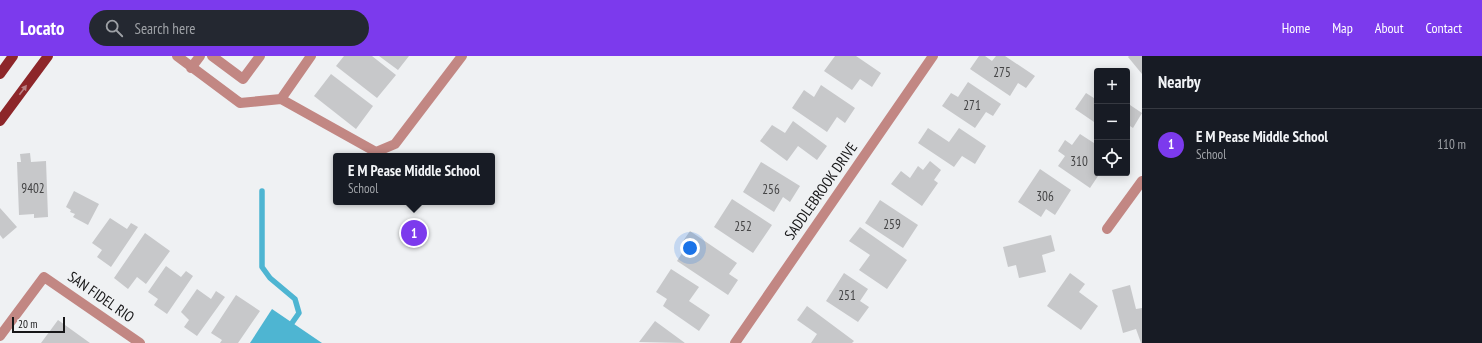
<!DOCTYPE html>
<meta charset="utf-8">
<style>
body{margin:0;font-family:"PT Sans Narrow",sans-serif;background:#242831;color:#f1f3f6}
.controls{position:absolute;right:12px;top:12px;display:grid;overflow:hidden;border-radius:4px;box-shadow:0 2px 10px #0003}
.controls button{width:36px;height:36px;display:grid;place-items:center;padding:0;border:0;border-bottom:1px solid #363941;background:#171b24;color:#f1f3f6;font:20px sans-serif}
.scale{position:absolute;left:12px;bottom:10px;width:53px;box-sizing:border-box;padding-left:4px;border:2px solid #171718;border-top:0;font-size:11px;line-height:14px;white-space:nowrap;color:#171718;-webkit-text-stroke:3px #eff1f3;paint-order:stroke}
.you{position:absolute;left:690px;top:192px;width:14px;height:14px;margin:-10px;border:3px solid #fff;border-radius:50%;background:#1a73e8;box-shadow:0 0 0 6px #1a73e833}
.badge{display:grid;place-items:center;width:26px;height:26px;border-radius:50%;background:#7c3aed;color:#fff;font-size:13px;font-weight:700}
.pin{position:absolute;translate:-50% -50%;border:2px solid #fff;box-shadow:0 1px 4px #0006}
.popup{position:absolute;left:333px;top:97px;width:162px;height:52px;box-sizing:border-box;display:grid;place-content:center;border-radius:4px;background:#171b24;filter:drop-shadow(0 1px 3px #0005);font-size:13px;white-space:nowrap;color:#9ea1a6}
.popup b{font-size:15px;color:#f1f3f6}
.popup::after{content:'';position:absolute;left:50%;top:100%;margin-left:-8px;border:8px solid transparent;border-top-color:#171b24}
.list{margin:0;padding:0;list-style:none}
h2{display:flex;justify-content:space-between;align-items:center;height:52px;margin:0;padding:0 16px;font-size:17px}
h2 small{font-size:13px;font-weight:400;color:#9ea1a6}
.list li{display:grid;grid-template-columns:26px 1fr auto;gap:12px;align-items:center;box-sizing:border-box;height:72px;padding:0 16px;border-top:1px solid #363941}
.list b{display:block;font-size:15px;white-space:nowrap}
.list p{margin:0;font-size:13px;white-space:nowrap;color:#9ea1a6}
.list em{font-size:13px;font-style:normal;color:#9ea1a6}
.icon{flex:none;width:22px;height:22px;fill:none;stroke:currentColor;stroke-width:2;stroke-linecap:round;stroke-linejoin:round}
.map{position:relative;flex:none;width:1142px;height:287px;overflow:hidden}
header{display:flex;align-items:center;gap:24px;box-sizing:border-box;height:56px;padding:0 20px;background:#7c3aed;color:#fff}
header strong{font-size:19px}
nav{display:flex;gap:22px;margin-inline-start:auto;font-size:14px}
.search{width:280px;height:36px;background:#242831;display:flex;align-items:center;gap:10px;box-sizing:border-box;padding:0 14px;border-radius:22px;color:#9ea1a6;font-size:15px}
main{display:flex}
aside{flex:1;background:#171b24}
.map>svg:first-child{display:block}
.water{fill:#4eb5d2}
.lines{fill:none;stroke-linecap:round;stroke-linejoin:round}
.stream{stroke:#4eb5d2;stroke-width:5.5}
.building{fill:#c7c8ca}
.minor{stroke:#c28783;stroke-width:10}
.major{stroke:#8d2629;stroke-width:10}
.oneway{fill:#b98184}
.labels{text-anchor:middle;stroke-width:4;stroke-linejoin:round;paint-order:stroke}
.number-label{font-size:13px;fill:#434344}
.street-label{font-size:15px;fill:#171718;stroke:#eff1f3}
</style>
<header>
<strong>Locato</strong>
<div class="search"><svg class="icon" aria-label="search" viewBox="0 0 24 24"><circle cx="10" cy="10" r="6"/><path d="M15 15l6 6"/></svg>Search here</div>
<nav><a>Home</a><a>Map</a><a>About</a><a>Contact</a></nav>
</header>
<main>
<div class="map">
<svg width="1142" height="287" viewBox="0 0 1142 287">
<rect width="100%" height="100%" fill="#eff1f3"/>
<path class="water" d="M 272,253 L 322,287 L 250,287 Z"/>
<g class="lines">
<path class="stream" d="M 262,135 L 262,211 L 270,222 L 295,243 L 299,257 L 292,267"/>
</g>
<path class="building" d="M 344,0 L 372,0 L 396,19 L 377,42 L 336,10 Z
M 379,0 L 409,0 L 398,14 Z
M 835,0 L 856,0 L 881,17 L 872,31 L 860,23 L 852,34 L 824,15 Z
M 979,0 L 985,0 L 992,5 L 996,0 L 1005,0 L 1035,20 L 1026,32 L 1018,27 L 1010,40 L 970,13 Z
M 1129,0 L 1142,0 L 1142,18 L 1128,1 Z
M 331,18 L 373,50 L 356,73 L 314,40 Z
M 968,26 L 1001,48 L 993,60 L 986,56 L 975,72 L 942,50 L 951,37 L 958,41 Z
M 821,29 L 855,52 L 845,67 L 837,61 L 827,76 L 792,52 L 804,34 L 814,41 Z
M 1086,37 L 1097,44 L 1097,68 L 1075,53 Z
M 1127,47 L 1142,57 L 1133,72 L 1127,68 Z
M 793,65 L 827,90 L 817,104 L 798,90 L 787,105 L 760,85 L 772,69 L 785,77 Z
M 928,72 L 949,86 L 959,72 L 986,90 L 975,108 L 962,100 L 954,111 L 918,87 Z
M 1080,78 L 1097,89 L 1097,117 L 1100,117 L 1090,132 L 1058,110 L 1065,100 L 1058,95 L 1065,84 L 1072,89 Z
M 30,97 L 31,106 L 46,105 L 48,161 L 34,162 L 34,158 L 19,159 L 17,106 L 21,106 L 20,98 Z
M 930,105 L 941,114 L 934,124 L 938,127 L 922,150 L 891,128 L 901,115 L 910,122 L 918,110 L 923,114 Z
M 761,106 L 800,130 L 790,146 L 783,141 L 774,156 L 743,136 Z
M 1040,113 L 1071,134 L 1055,159 L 1046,153 L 1041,161 L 1018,146 Z
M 74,135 L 99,148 L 88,169 L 73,161 L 75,158 L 70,156 L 71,154 L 66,151 Z
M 732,143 L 772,169 L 753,197 L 714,171 Z
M 880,144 L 918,169 L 903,192 L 865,167 Z
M 0,152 L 17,171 L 3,183 L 0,179 Z
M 110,162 L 127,173 L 131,167 L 138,171 L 111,211 L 97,201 L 102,194 L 92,187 Z
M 860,171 L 907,204 L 887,233 L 859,214 L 870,199 L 849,185 Z
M 690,175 L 737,207 L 729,218 L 738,224 L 728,239 L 677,205 L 686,191 L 681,188 Z
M 145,177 L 170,195 L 146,228 L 137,221 L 128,233 L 114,222 Z
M 1051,179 L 1055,195 L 1042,199 L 1046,216 L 1019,222 L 1016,209 L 1008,211 L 1003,191 Z
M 166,210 L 181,221 L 186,215 L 193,220 L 167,258 L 154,249 L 158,243 L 148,236 Z
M 671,213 L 699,231 L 689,245 L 710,259 L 699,275 L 663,250 L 667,243 L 656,236 Z
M 844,217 L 868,233 L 860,245 L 869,251 L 858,266 L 826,245 Z
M 1070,217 L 1085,228 L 1079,236 L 1098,250 L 1081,274 L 1047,250 Z
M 1130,229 L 1136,253 L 1142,252 L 1142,287 L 1141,287 L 1136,273 L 1123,277 L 1112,234 Z
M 197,233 L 211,243 L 216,235 L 225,241 L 197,280 L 184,271 L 189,264 L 181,256 Z
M 236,239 L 260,255 L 238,287 L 220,287 L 222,284 L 211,277 Z
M 807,250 L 854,285 L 852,287 L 811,287 L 817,278 L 797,264 Z
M 58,264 L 90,287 L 41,287 Z
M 655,265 L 685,287 L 639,286 Z"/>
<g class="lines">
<path class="minor" d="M 177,0 L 240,47 L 281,43 L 311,0
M 212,0 L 243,23 L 260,0
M 191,12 L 200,0
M 281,43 L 376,96 L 395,88 L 462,0
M 1107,173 L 1142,125
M 0,280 L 44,221 L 140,287
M 735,287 L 933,0"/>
<path class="major" d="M 0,18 L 13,0
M 0,65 L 48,0"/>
</g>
<defs><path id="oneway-solid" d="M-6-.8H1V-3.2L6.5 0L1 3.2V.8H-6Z"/></defs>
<use class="oneway" href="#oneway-solid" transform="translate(23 34) rotate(-53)"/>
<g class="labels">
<g class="number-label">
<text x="1002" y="21">275</text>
<text x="972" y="54">271</text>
<text x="1079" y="110">310</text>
<text x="33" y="137">9402</text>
<text x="771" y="138">256</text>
<text x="1045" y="145">306</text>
<text x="892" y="173">259</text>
<text x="743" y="175">252</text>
<text x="847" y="244">251</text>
</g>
<g class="street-label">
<text transform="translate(821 135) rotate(-55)" y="5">SADDLEBROOK DRIVE</text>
<text transform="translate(101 241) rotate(35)" y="5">SAN FIDEL RIO</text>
</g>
</g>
</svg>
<div class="controls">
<button>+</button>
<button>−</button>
<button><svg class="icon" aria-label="locate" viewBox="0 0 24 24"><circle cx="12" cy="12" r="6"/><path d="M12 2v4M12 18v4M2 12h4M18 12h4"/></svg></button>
</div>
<div class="scale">20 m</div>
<div class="you"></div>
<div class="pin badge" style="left:414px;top:177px">1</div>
<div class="popup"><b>E M Pease Middle School</b>School</div>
</div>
<aside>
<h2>Nearby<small></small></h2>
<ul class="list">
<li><span class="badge">1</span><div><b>E M Pease Middle School</b><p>School</p></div><em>110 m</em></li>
</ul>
</aside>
</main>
